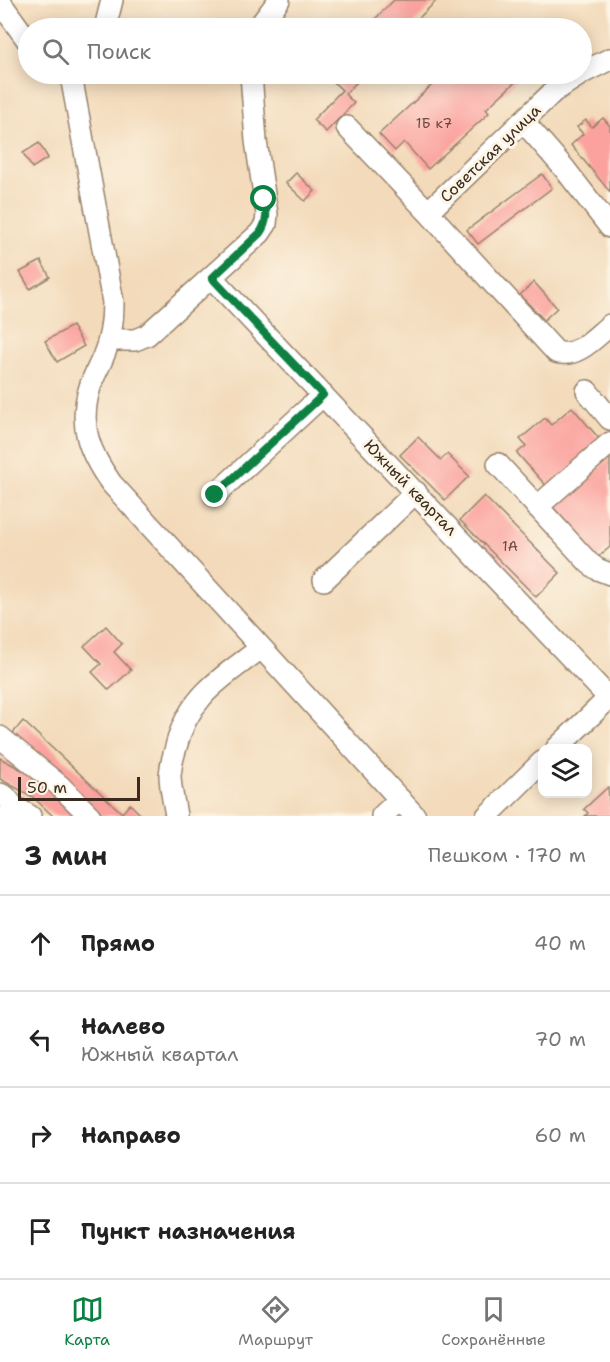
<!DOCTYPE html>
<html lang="ru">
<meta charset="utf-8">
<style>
body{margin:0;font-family:"Shantell Sans",sans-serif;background:#f2f2f2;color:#222}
.controls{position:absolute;right:18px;bottom:18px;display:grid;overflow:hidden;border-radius:12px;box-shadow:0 3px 15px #0003}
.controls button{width:54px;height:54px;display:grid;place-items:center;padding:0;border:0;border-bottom:2px solid #e0e0e0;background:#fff;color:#222;font:30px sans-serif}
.scale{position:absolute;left:18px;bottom:15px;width:122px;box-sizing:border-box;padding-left:6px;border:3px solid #3b2a1e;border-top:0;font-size:16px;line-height:21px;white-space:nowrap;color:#3b2a1e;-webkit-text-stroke:4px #fcf5e5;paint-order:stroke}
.stop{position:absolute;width:18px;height:18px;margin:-14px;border:4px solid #0b8043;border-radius:50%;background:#fff}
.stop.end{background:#0b8043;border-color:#fff;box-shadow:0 2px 6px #0008}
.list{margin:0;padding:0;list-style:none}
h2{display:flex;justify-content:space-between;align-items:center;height:78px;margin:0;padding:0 24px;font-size:26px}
h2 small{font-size:20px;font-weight:400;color:#767676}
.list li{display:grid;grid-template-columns:39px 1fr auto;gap:18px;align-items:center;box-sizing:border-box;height:96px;padding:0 24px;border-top:2px solid #e0e0e0}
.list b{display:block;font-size:22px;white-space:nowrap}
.list p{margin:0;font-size:20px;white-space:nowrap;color:#767676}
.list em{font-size:20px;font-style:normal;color:#767676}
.icon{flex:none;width:33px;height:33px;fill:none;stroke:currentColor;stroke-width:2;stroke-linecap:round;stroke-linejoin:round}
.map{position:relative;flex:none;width:610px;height:816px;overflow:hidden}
.search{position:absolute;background:#fff;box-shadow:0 3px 15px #0003;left:18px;right:18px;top:18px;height:66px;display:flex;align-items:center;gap:15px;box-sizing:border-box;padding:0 21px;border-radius:33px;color:#767676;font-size:22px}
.sheet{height:462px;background:#fff}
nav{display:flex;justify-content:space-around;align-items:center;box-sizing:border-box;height:84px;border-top:2px solid #e0e0e0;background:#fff;font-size:16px;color:#767676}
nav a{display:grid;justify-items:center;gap:3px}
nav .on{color:#0b8043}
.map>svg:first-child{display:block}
.building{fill:#fba29e}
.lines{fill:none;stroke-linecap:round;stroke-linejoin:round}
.minor-casing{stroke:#97826c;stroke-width:24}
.minor{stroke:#fff;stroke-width:21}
.route{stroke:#0b8043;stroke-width:8}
.labels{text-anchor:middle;stroke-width:6;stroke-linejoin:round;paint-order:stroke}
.number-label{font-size:14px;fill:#6b483e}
.street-label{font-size:16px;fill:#3b2a1e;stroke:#fcf5e5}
</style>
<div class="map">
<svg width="610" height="816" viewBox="0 0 610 816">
<rect width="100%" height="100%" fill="#fcf5e5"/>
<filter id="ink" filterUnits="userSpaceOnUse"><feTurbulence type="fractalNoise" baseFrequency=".0167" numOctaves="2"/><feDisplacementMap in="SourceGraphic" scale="12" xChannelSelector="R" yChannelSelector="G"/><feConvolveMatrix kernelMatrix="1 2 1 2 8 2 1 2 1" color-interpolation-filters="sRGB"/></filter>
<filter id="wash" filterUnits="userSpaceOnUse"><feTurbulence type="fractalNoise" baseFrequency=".008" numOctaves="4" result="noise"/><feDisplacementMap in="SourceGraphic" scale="24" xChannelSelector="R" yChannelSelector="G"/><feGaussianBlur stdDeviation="1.35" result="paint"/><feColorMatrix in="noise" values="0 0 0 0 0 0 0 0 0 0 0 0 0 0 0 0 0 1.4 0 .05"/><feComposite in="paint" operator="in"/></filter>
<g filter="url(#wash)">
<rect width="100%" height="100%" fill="#f3daba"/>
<g id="blocks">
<path class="building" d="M 394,0 L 437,0 L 409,28 L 366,28 Z
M 325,74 L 365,74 L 345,94 L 354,103 L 326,132 L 313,120 L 342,90 Z
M 444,74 L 457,74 L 461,78 L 465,74 L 524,74 L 486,109 L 489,113 L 428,169 L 404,142 L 395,151 L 379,134 Z
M 603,118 L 610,126 L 610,192 L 571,145 L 583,134 L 577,127 L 586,120 L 592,127 Z
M 39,143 L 48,158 L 32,168 L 23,153 Z
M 296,173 L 315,191 L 305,201 L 286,183 Z
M 542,174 L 552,188 L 478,244 L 467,230 Z
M 41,261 L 50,277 L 30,289 L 20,272 Z
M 534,282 L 557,308 L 544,320 L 520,295 Z
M 72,326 L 84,346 L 57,362 L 45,341 Z
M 572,407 L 602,442 L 548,488 L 517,453 L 526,446 L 520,439 L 545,418 L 551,425 Z
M 418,437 L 441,460 L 447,454 L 469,476 L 445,500 L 400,455 Z
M 610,458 L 610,547 L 597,558 L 553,507 Z
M 484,496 L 560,573 L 536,597 L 460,520 Z
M 106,626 L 122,644 L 114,652 L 131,670 L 109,690 L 92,672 L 101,664 L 84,646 Z
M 23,721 L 122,813 L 130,804 L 142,816 L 102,816 L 13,733 Z
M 0,758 L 46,783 L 82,816 L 53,816 L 33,797 L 0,779 Z
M 608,787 L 610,816 L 585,816 L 588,813 L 584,809 Z"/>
</g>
</g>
<g filter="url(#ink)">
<use href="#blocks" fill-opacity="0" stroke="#97826c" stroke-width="1.5"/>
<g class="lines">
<defs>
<path id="minor" d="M 0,2 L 28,41
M 105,28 L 112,0
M 258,28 L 279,0
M 582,73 L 610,59
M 73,74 L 71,76 L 113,302 C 113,322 111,339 103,357 C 99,367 93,377 90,387 C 78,425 89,452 111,483 L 415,816
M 523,121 L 564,168 L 610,227
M 347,127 L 428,212 L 556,352 C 577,359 595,337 610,325
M 428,212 L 553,92 L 581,74
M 212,278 L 609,698
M 110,340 L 135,340 L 147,335 L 260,233 L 266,224 L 267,214 L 256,141 L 251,74
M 587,391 L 610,419
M 498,464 L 589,563 L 597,569 L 610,574
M 215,495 L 323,395
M 537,507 L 610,443
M 324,580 L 416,492
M 0,737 L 60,786 L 90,816
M 557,748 L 610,697
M 0,794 L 6,797 L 13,806 L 8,816
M 13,806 L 30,816
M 176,816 C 174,802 170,788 170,775 C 171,765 173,756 176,747 C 188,696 222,678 261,648
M 382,816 L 400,799
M 487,816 L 542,762"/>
</defs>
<use href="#minor" class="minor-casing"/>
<use href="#minor" class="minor"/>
</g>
</g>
<g class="lines" filter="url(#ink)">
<path class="route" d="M 215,495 L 323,395 L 212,278 L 260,233 C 268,221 267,212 264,199"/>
</g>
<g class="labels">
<g class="number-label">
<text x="434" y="128">1Б к7</text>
<text x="510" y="551">1А</text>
</g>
<g class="street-label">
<text transform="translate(490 153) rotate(-44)" y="6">Советская улица</text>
<text transform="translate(411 487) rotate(46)" y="6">Южный квартал</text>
</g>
</g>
</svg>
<div class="controls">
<button><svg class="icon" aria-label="layers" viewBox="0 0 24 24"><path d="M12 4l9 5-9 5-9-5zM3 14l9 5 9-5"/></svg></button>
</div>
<div class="scale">50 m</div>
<div class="stop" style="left:264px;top:199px"></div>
<div class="stop end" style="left:215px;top:495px"></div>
<div class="search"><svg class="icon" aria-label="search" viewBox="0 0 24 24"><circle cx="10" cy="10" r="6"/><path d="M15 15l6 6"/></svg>Поиск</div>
</div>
<section class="sheet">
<h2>3 мин<small>Пешком · 170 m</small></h2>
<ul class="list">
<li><svg class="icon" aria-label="ahead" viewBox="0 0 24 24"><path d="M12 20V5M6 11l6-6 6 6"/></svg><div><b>Прямо</b></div><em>40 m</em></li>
<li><svg class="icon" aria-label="left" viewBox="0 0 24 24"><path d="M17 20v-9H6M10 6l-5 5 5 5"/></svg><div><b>Налево</b><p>Южный квартал</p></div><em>70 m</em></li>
<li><svg class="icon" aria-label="right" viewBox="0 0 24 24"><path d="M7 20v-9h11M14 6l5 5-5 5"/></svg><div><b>Направо</b></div><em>60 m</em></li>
<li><svg class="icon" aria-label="arrive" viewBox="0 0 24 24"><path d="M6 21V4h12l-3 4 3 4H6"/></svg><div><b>Пункт назначения</b></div></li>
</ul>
</section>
<nav>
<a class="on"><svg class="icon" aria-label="map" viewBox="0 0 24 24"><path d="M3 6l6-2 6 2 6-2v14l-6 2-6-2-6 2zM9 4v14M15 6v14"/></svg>Карта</a>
<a><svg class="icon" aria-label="directions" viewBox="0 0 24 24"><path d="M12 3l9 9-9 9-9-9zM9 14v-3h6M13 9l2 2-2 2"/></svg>Маршрут</a>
<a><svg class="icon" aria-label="saved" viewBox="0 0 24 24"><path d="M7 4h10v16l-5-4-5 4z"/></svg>Сохранённые</a>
</nav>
